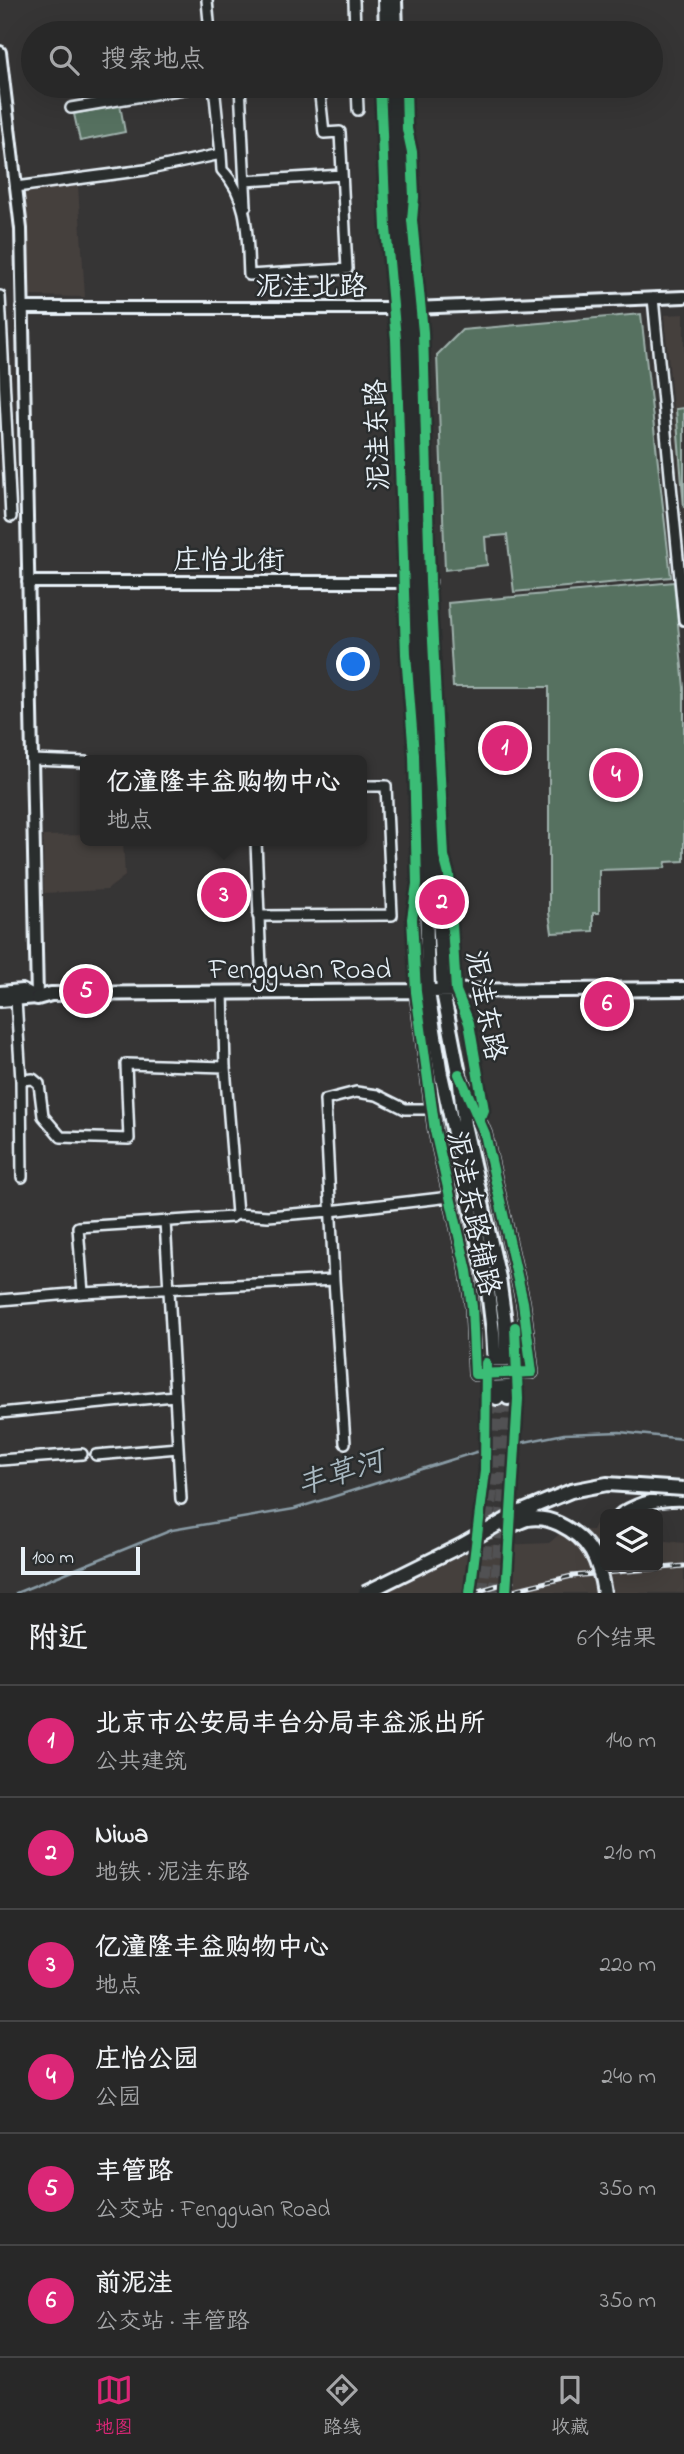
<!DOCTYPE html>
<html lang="zh">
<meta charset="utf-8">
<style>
body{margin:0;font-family:"Indie Flower","LXGW WenKai TC",sans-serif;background:#343434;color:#f1f3f6}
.controls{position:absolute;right:21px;bottom:21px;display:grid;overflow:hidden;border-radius:10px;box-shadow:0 7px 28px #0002}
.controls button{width:63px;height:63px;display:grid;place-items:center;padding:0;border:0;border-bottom:2px solid #444445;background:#282828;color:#f1f3f6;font:35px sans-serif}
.scale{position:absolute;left:21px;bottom:18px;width:119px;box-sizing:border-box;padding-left:7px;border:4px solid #e8f1f8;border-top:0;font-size:19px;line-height:24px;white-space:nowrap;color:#e8f1f8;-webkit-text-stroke:5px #2a2d2e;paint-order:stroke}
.you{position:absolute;left:354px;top:665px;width:24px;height:24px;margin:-18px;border:5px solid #fff;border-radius:50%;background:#1a73e8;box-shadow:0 0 0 10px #1a73e833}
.badge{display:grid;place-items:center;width:46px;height:46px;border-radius:50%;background:#db2777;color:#fff;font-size:23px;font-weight:700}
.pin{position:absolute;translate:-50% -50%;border:4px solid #fff;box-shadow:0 2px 7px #0006}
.popup{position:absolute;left:80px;top:755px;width:287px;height:91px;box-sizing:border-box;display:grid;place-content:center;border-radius:10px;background:#282828;filter:drop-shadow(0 2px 5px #0005);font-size:23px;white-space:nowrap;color:#a5a6a8}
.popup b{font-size:26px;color:#f1f3f6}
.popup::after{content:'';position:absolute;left:50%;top:100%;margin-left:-14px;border:14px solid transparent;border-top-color:#282828}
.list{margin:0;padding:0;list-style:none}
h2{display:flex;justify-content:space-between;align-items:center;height:91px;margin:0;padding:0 28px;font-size:30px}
h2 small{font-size:23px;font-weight:400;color:#a5a6a8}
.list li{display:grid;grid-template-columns:46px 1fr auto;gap:21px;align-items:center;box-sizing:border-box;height:112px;padding:0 28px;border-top:2px solid #444445}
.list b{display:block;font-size:26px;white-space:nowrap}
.list p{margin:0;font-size:23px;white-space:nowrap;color:#a5a6a8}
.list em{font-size:23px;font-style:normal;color:#a5a6a8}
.icon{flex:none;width:38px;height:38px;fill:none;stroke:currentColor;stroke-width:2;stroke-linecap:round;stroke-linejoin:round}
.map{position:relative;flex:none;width:684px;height:1593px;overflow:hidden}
.search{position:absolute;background:#282828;box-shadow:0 7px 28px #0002;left:21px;right:21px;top:21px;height:77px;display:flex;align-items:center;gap:18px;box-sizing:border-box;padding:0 24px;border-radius:38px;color:#a5a6a8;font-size:26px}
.sheet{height:763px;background:#282828}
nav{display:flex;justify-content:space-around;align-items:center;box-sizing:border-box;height:98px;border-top:2px solid #444445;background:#282828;font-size:19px;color:#a5a6a8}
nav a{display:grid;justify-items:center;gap:4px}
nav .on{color:#db2777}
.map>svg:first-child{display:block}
.built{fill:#453f3d}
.green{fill:#567160;stroke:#9fb1ac;stroke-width:2}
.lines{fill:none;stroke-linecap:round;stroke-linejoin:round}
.stream{stroke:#899ba5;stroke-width:2.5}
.secondary-tunnel{stroke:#515152;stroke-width:12;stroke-dasharray:12 6;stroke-linecap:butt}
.minor-casing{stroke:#e8f1f8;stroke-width:14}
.tertiary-casing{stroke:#e8f1f8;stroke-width:16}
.secondary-casing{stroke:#e8f1f8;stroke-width:18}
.minor{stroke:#2a2d2e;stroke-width:9}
.tertiary{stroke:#2a2d2e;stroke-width:10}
.secondary{stroke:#2a2d2e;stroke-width:12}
.rail-casing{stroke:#e8f1f8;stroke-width:5}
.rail{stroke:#2a2d2e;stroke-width:2.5;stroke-dasharray:8;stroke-linecap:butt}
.tertiary-bridge-casing{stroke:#e8f1f8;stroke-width:16;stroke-linecap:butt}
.secondary-bridge-casing{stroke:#e8f1f8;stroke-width:18;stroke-linecap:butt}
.tertiary-bridge{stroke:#2a2d2e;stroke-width:10}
.secondary-bridge{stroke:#2a2d2e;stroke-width:12}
.cycleway-casing{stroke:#2a2d2e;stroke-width:15}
.cycleway{stroke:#3abd76;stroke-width:10}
.labels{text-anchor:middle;stroke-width:5;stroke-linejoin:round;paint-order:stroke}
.street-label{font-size:28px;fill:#e8f1f8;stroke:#2a2d2e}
.water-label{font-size:30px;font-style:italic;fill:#a8b8c1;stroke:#2a2d2e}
</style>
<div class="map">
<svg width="684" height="1593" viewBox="0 0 684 1593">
<rect width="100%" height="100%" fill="#363535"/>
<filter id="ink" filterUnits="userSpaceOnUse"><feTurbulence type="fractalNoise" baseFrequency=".0143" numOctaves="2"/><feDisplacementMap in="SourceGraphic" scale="14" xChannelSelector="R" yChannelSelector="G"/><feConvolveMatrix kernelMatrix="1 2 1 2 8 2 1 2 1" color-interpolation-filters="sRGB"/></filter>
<g filter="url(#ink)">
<path class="built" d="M 78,185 L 85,297 L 27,296 L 24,190 Z
M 684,314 L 684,521 L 664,315 Z
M 86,835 L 86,841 L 123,841 L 125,876 L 107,890 L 44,893 L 43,836 Z
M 595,1524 L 605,1525 L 605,1567 L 658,1567 L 658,1540 L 684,1543 L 684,1593 L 387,1593 L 384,1588 L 474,1546 L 549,1543 L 563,1531 L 592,1530 Z"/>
<path class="green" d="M 120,105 L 125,132 L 80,141 L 74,114 Z
M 641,314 L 671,577 L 514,592 L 507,535 L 485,537 L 487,565 L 445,570 L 437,355 L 462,330 Z
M 684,408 L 684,508 L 676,409 Z
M 674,582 L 684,688 L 684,861 L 666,862 L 665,868 L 599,870 L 599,913 L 593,913 L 593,931 L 552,933 L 549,913 L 549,687 L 453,687 L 448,603 Z"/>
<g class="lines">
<path class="stream" d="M 16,1593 L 172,1530 L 294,1509 L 476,1452 L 564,1434 L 620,1432 L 684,1439"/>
<path class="secondary-tunnel" d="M 482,1593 L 493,1474 L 497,1398
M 495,1593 L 503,1503 L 508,1398"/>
<defs>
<path id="minor" d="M 207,0 L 210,33
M 354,0 L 355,33
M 280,33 L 313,31 L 313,33
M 214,86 L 221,154
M 240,86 L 246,206
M 357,86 L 358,110
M 71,108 L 201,86
M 245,181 L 342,175
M 16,187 L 145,170 L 221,154 L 222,170 C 250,198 247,239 249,275 L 347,269 L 340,132 L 324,133 L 319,86
M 0,296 L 11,517
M 653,298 L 684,620
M 32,760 L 86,762
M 256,841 L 262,993
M 258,916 L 392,915 L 386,786 L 362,786
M 223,993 L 225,1067 L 237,1214
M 16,1000 L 21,1080 L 22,1177
M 21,1080 L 33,1079 L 39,1084 L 43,1116 L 61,1137 L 129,1139 L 126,1064 L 225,1067
M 165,1221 L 181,1499
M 83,1293 L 78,1227 L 232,1217 L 237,1214 L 268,1216 L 330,1211 L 450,1197
M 0,1300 L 83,1293 L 334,1280
M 0,1413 L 174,1396
M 345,1443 L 334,1280 L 325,1100 L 356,1092 L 377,1095 L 405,1109 L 427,1109
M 96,1455 L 178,1448
M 0,1460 L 82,1454"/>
<path id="tertiary" d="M 0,52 L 21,229 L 37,998
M 22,308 L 413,308 L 684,297
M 28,582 L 430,582
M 0,992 L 22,990 L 37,998
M 416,992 L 435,1131 L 467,1271 L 472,1307 L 475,1374 L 483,1374
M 0,1001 L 37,998
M 462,1080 L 485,1134 L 523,1302 L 532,1372 L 527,1372"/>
<path id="secondary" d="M 385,0 L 386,33
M 395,0 L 396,33
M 388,86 L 393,222 L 404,326 L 414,653 L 423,755 L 428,992 L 441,1074 L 487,1282 L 493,1332 L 497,1398
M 398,86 L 403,230 L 414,331 L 421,582 L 443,992 L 459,1074 L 464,1124 L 499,1278 L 505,1322 L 508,1398
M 37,998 L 51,994 L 684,989
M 622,1514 C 643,1502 660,1498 684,1499"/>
</defs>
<use href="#minor" class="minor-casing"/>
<use href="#tertiary" class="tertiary-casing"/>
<use href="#secondary" class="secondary-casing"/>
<use href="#minor" class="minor"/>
<use href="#tertiary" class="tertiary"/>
<use href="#secondary" class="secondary"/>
<defs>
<path id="rail" d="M 472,1593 L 512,1581
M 500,1593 L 572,1576 L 684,1566"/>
</defs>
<use href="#rail" class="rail-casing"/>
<use href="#rail" class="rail"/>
<defs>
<path id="tertiary-bridge" d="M 483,1374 L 527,1372"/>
<path id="secondary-bridge" d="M 507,1528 C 513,1525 520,1521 527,1519 C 538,1517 549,1519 559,1524 C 590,1539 599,1560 604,1593
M 600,1569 L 605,1544
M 365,1593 L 462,1545 L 518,1513 L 571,1491 L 607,1484 L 684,1489"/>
</defs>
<use href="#tertiary-bridge" class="tertiary-bridge-casing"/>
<use href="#secondary-bridge" class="secondary-bridge-casing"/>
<use href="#tertiary-bridge" class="tertiary-bridge"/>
<use href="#secondary-bridge" class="secondary-bridge"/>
<defs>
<path id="cycleway" d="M 380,86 L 386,228 L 396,339 L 406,654 L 414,755 L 417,884 L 412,919 L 416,992 L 435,1131 L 467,1271 L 472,1307 L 475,1374 L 532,1372 L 523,1302 L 485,1134 L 459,1074
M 406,86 L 407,129 L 412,152 L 414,197 L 412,220 L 423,332 L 430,582 L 444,856 L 449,875 L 456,991 L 469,1023 L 484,1110 L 482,1115
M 470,1593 L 485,1471 L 486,1363
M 506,1593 L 518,1399 L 515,1327"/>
</defs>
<use href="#cycleway" class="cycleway-casing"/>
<use href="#cycleway" class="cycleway"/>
</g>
</g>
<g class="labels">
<g class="street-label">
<text x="311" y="295">泥洼北路</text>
<text transform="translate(376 435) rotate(-92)" y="10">泥洼东路</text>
<text x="229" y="569">庄怡北街</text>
<text x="300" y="978">Fengguan Road</text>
<text transform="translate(487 1005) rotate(79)" y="10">泥洼东路</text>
<text transform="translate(475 1213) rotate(78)" y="10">泥洼东路辅路</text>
</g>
<g class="water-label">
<text transform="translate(340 1472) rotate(-17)" y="10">丰草河</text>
</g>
</g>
</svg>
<div class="controls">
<button><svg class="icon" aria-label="layers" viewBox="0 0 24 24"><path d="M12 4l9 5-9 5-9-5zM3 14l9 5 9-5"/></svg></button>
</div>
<div class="scale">100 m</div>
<div class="you"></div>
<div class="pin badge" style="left:505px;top:748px">1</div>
<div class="pin badge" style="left:442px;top:902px">2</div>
<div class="pin badge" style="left:224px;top:895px">3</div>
<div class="popup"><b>亿潼隆丰益购物中心</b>地点</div>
<div class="pin badge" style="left:616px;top:775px">4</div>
<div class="pin badge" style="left:86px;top:991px">5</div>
<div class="pin badge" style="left:607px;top:1004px">6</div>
<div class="search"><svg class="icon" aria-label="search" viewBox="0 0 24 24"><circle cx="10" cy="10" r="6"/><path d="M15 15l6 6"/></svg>搜索地点</div>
</div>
<section class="sheet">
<h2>附近<small>6个结果</small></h2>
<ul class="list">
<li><span class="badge">1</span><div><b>北京市公安局丰台分局丰益派出所</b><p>公共建筑</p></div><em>140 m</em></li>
<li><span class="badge">2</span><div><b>Niwa</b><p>地铁 · 泥洼东路</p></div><em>210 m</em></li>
<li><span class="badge">3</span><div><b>亿潼隆丰益购物中心</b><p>地点</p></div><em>220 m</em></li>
<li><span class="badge">4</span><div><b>庄怡公园</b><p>公园</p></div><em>240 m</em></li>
<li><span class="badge">5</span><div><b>丰管路</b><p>公交站 · Fengguan Road</p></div><em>350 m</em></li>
<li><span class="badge">6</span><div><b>前泥洼</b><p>公交站 · 丰管路</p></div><em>350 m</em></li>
</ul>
</section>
<nav>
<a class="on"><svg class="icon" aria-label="map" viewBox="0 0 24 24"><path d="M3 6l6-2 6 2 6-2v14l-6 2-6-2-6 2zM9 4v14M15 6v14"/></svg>地图</a>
<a><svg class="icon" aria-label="directions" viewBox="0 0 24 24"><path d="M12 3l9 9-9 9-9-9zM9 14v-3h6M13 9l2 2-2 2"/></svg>路线</a>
<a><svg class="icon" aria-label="saved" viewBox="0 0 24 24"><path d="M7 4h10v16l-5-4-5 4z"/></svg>收藏</a>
</nav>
